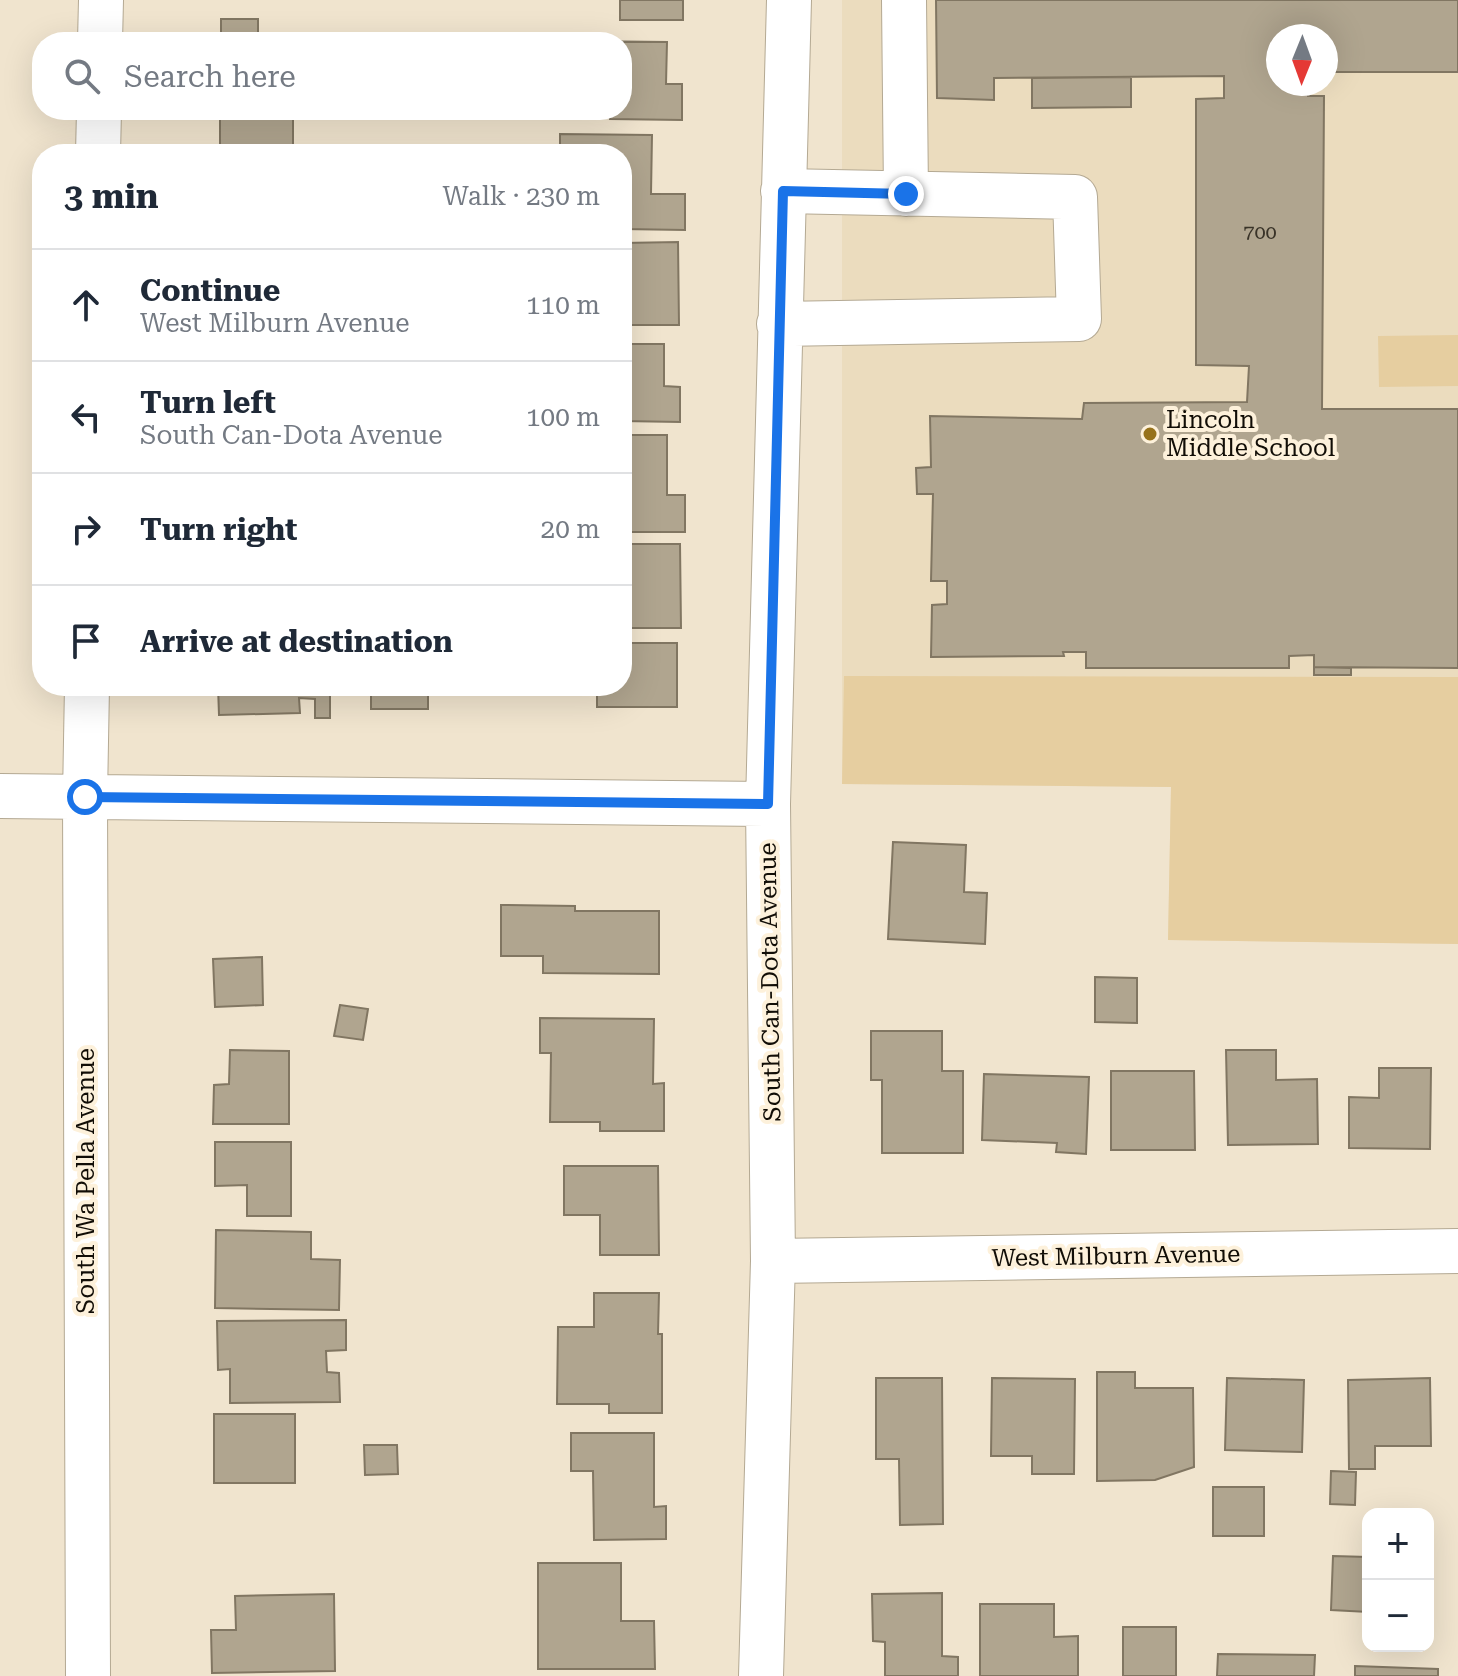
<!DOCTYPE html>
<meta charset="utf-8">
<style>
body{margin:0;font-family:"Roboto Serif",serif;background:#f6f6f7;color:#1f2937}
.controls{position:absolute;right:24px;bottom:24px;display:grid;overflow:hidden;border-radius:16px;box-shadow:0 8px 32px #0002}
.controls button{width:72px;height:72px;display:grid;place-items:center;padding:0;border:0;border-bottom:2px solid #e0e1e3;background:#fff;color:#1f2937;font:40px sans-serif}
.compass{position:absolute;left:1266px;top:24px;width:72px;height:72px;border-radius:50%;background:#fff;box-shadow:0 8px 32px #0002;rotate:181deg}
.stop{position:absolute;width:24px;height:24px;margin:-18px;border:6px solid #1a73e8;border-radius:50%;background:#fff}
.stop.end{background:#1a73e8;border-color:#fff;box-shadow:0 2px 8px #0008}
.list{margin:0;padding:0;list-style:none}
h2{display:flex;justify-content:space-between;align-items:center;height:104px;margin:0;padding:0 32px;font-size:34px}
h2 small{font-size:26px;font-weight:400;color:#747a83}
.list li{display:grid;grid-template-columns:52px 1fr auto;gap:24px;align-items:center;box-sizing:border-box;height:112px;padding:0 32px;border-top:2px solid #e0e1e3}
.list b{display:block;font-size:30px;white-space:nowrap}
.list p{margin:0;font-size:26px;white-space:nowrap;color:#747a83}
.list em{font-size:26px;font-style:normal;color:#747a83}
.icon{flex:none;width:44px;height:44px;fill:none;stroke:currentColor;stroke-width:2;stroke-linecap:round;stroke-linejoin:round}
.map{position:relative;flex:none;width:1458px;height:1676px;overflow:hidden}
.search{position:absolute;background:#fff;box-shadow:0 8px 32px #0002;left:32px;top:32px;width:600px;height:88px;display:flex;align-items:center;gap:20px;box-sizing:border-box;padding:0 28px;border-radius:32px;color:#747a83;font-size:30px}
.panel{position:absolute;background:#fff;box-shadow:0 8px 32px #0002;left:32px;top:144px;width:600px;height:552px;border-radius:32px}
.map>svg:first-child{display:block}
.built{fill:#ebdcbe;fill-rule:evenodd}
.green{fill:#e6cea0}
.building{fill:#b0a58f;stroke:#817662;stroke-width:2}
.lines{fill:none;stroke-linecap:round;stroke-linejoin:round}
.minor-casing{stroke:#b4a993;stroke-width:46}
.minor{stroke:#fff;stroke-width:44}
.route{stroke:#1a73e8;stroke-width:10}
.poi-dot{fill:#96721b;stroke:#fdf1db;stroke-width:3}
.labels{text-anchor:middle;stroke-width:8;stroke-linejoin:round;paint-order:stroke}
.number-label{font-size:20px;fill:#393328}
.poi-label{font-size:24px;fill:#110d06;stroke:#fdf1db;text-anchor:start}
.street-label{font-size:24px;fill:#110d06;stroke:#fdf1db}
</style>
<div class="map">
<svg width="1458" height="1676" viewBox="0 0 1458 1676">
<rect width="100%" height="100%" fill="#f0e4ce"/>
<path class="built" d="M 842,0 L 1458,0 L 1458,944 L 1168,940 L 1171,787 L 842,784 ZM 1278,36 L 1326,36 L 1326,84 L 1278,84 Z"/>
<path class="green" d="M 1458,335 L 1458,386 L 1379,387 L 1378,336 Z
M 844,676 L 1458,677 L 1458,944 L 1168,940 L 1171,787 L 842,784 Z"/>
<path class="building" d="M 620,0 L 683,0 L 683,20 L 620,20 Z
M 936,0 L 1458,0 L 1458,72 L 1326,72 L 1326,36 L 1278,36 L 1278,84 L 1308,84 L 1308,96 L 1324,96 L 1322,409 L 1458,409 L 1458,668 L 1314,667 L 1314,655 L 1289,656 L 1289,668 L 1086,668 L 1086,652 L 1063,652 L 1064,656 L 931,657 L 932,605 L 947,604 L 947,581 L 931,581 L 933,494 L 917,494 L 916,468 L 931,467 L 930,416 L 1082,419 L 1084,403 L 1247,402 L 1249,366 L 1196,365 L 1196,99 L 1224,98 L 1224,76 L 994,78 L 994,100 L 937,98 Z
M 221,19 L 258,19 L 258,35 L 320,35 L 320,42 L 221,42 Z
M 575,41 L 667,42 L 666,84 L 682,84 L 682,120 L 610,119 L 611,110 L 622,110 L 622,42 Z
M 1131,77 L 1131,107 L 1032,108 L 1032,78 Z
M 220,111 L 293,111 L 293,154 L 220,154 Z
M 560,134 L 652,135 L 651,194 L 685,194 L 685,230 L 622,229 L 622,154 L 560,154 Z
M 678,242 L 679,325 L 622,325 L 622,243 Z
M 622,344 L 664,344 L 664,386 L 680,387 L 680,422 L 622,421 Z
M 622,435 L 667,435 L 667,495 L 685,495 L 685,532 L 622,532 Z
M 622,544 L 680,544 L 681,628 L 631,628 L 631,593 L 622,593 Z
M 622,643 L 677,643 L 677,707 L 597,707 L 597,686 L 622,686 Z
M 1314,667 L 1351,668 L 1351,675 L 1314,675 Z
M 218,686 L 330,686 L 330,718 L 315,718 L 315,699 L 299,698 L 300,713 L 219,715 Z
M 371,686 L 428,686 L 428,709 L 371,709 Z
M 893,842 L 966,845 L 964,892 L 987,893 L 985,944 L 888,939 Z
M 501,905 L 575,906 L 575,911 L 659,911 L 659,974 L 543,973 L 543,956 L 501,956 Z
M 262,957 L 263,1005 L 215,1007 L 213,959 Z
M 1095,977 L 1137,978 L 1137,1023 L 1095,1022 Z
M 340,1005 L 368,1009 L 363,1040 L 334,1036 Z
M 540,1018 L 654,1019 L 653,1084 L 664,1083 L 664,1131 L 600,1131 L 600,1122 L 550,1122 L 551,1053 L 540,1053 Z
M 871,1031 L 942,1031 L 942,1071 L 963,1071 L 963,1153 L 882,1153 L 882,1080 L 871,1080 Z
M 230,1050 L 289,1051 L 289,1124 L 213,1124 L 214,1085 L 229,1084 Z
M 1226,1050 L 1276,1050 L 1276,1080 L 1317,1079 L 1318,1144 L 1228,1145 Z
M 1379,1068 L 1431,1068 L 1430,1149 L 1349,1148 L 1349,1097 L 1379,1098 Z
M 1111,1071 L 1194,1071 L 1195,1150 L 1111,1150 Z
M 984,1074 L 1089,1077 L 1086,1154 L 1056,1152 L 1057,1143 L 982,1140 Z
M 215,1142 L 291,1142 L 291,1216 L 247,1216 L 247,1185 L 215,1186 Z
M 564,1166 L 658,1166 L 659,1255 L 600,1255 L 600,1215 L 564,1215 Z
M 216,1230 L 311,1232 L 311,1259 L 340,1260 L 339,1310 L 215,1308 Z
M 594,1293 L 659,1293 L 658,1334 L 662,1334 L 662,1413 L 609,1413 L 609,1404 L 557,1404 L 558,1327 L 594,1327 Z
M 346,1320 L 346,1350 L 326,1351 L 327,1372 L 339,1373 L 340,1402 L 230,1403 L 230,1369 L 218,1370 L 217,1321 Z
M 1097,1372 L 1135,1372 L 1135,1388 L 1193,1388 L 1194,1467 L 1155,1480 L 1097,1481 Z
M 876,1378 L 942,1378 L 943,1524 L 900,1525 L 899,1459 L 876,1459 Z
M 992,1378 L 1075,1379 L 1074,1474 L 1032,1474 L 1032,1456 L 991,1456 Z
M 1227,1378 L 1304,1380 L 1302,1452 L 1225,1450 Z
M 1430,1378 L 1431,1446 L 1375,1446 L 1375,1469 L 1349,1469 L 1348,1380 Z
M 214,1414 L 295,1414 L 295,1483 L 214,1483 Z
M 571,1433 L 654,1433 L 654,1507 L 666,1506 L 666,1539 L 594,1540 L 593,1471 L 571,1471 Z
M 364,1445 L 397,1445 L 398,1474 L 365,1475 Z
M 1331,1471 L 1356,1472 L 1355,1505 L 1330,1504 Z
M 1213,1487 L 1264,1487 L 1264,1536 L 1213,1536 Z
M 1333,1556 L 1368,1557 L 1368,1612 L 1331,1610 Z
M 538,1563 L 621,1563 L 621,1621 L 654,1621 L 655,1669 L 538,1669 Z
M 942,1593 L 942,1656 L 958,1657 L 958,1676 L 885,1676 L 885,1642 L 873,1641 L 872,1594 Z
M 334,1594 L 335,1671 L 212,1673 L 211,1630 L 236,1630 L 235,1596 Z
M 980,1604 L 1054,1604 L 1054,1637 L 1078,1636 L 1078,1676 L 980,1676 Z
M 1123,1627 L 1176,1627 L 1176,1676 L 1123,1676 Z
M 1218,1654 L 1315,1655 L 1314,1676 L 1217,1676 Z
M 1355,1666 L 1438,1669 L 1438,1676 L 1355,1676 Z"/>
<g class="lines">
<defs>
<path id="minor" d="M 904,0 L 906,194
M 100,42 L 101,0
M 98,154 L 99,110
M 779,324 L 1079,319 L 1075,197 L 783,191
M 87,686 L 85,797 L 88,1676
M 0,796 L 768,804
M 773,1261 L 1458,1251
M 761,1676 L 773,1261 L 768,804 L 789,0"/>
</defs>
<use href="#minor" class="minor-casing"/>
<use href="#minor" class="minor"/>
</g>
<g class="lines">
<path class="route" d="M 85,797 L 768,804 L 783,191 L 906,194"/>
</g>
<circle class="poi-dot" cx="1150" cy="434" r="8"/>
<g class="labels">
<g class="number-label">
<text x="1260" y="239">700</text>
</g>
<g class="poi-label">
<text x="1166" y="428">Lincoln<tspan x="1166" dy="28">Middle School</tspan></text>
</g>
<g class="street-label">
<text transform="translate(770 982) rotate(-91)" y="8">South Can-Dota Avenue</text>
<text transform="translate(86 1181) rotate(-90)" y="8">South Wa Pella Avenue</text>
<text transform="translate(1116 1256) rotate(-1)" y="8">West Milburn Avenue</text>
</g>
</g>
</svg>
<div class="controls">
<button>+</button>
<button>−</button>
</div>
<svg class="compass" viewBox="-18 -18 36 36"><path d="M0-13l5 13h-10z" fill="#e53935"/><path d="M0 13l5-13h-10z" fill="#747a83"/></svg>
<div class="stop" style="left:85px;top:797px"></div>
<div class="stop end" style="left:906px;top:194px"></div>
<div class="search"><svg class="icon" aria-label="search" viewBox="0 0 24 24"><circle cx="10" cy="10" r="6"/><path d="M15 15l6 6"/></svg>Search here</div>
<section class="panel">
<h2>3 min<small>Walk · 230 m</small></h2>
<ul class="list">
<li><svg class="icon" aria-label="ahead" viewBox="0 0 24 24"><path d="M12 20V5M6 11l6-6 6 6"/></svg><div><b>Continue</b><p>West Milburn Avenue</p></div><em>110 m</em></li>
<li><svg class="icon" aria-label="left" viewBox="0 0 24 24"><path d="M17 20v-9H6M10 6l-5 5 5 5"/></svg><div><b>Turn left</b><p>South Can-Dota Avenue</p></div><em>100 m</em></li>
<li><svg class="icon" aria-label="right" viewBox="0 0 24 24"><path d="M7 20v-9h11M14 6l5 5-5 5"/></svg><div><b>Turn right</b></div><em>20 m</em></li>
<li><svg class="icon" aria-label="arrive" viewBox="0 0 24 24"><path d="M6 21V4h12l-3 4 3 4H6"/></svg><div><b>Arrive at destination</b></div></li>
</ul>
</section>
</div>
